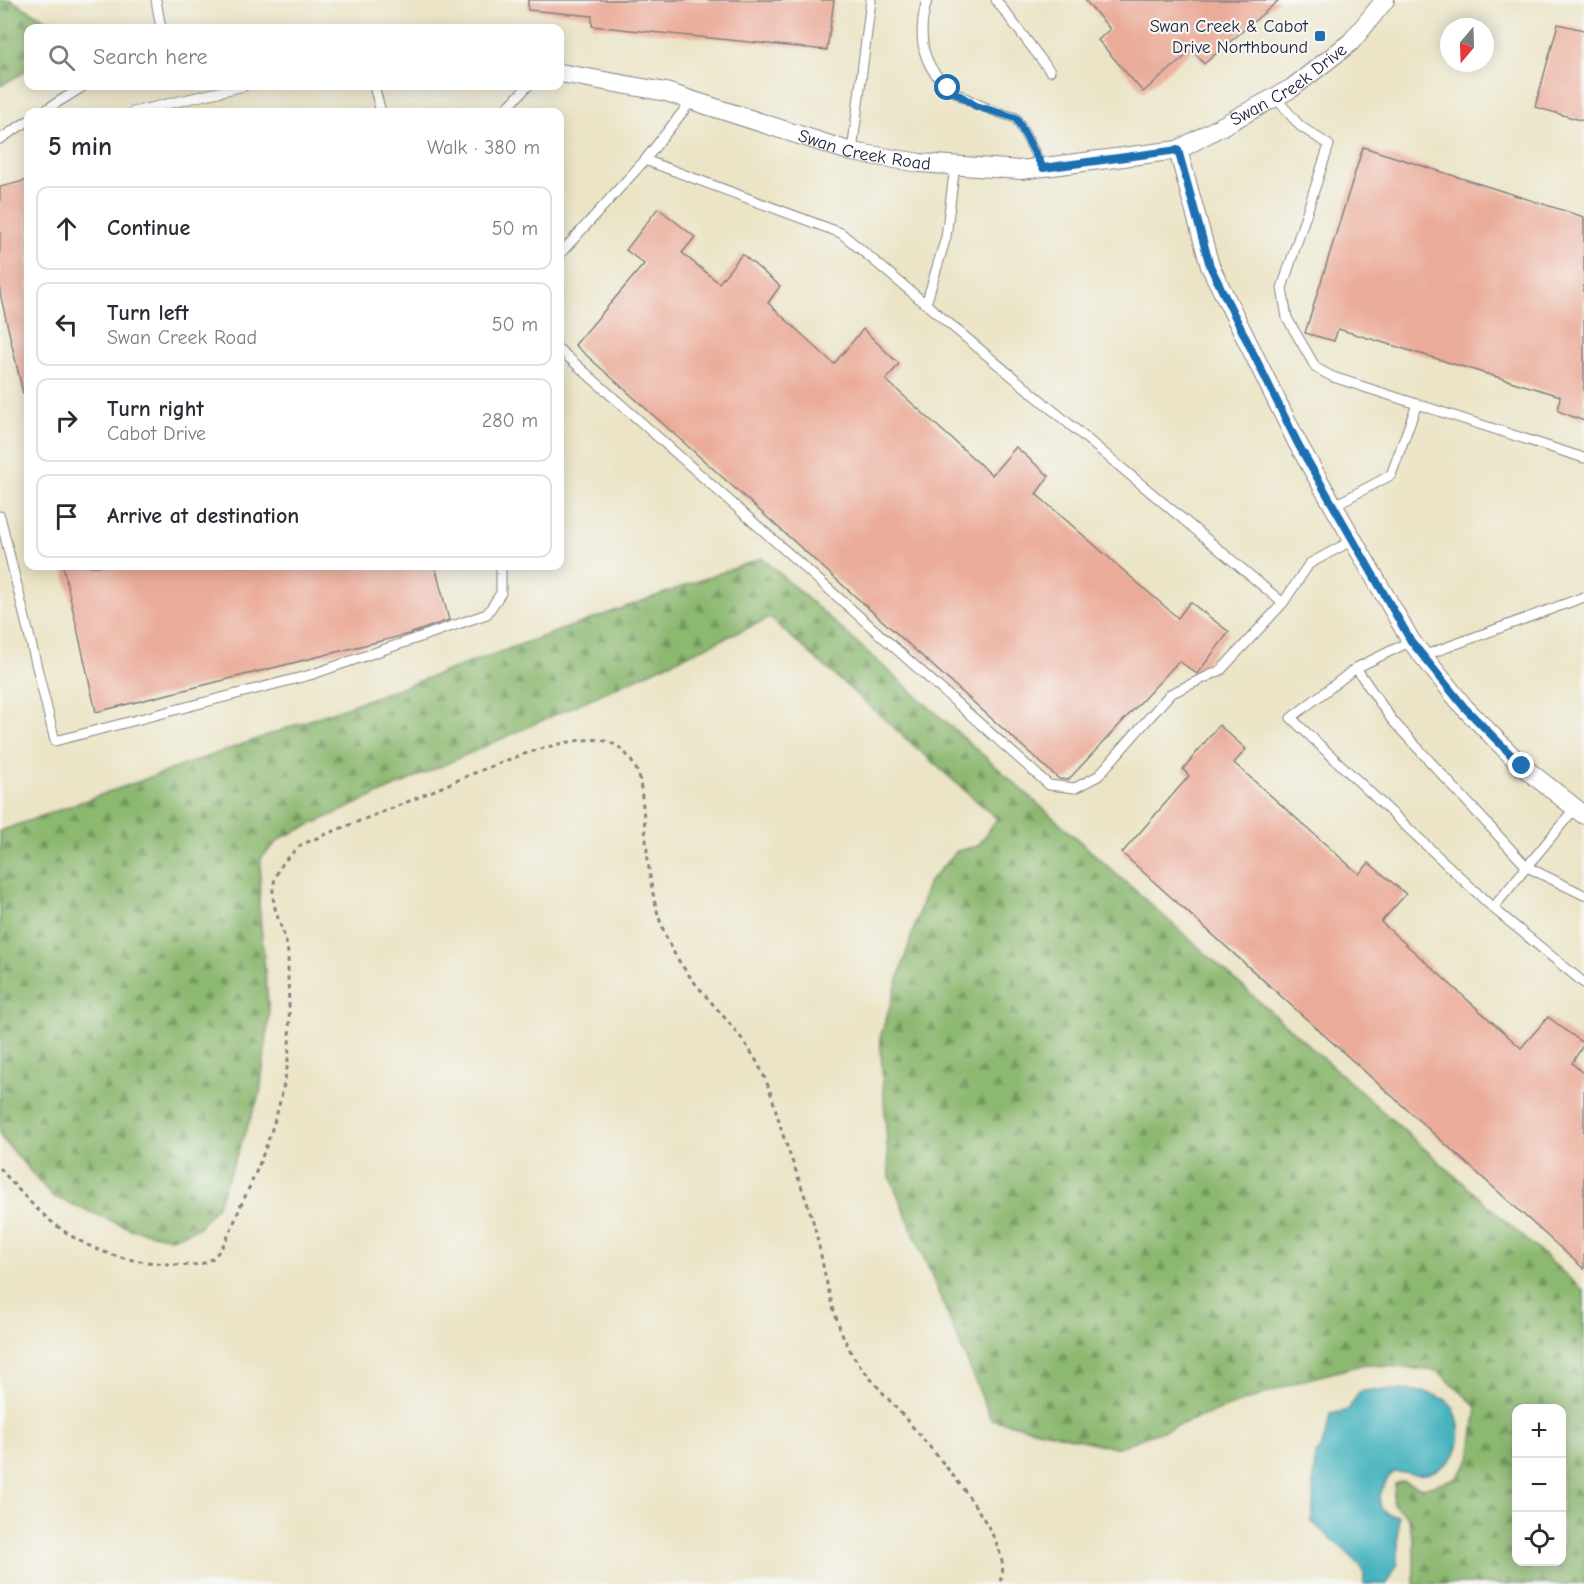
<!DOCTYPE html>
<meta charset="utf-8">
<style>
body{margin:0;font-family:"Comic Neue",sans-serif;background:#f7f7f7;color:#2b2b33}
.controls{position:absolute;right:18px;bottom:18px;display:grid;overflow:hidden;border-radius:12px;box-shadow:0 3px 15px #0003}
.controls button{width:54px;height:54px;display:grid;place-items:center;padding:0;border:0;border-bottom:2px solid #e1e1e2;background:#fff;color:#2b2b33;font:30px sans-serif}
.compass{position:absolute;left:1440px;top:18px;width:54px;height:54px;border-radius:50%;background:#fff;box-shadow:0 3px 15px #0003;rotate:199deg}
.stop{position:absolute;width:18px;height:18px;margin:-14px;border:4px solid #1f6fb2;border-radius:50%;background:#fff}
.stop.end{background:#1f6fb2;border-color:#fff;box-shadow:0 2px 6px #0008}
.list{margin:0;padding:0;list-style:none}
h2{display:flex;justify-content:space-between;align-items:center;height:78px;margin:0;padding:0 24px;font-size:26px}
h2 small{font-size:20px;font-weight:400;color:#7c7c81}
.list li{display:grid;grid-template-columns:39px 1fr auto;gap:18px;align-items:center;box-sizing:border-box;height:84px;margin:0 12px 12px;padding:0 12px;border:2px solid #e1e1e2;border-radius:12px}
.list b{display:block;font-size:22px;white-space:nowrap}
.list p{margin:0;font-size:20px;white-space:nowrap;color:#7c7c81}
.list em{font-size:20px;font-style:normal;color:#7c7c81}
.icon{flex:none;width:33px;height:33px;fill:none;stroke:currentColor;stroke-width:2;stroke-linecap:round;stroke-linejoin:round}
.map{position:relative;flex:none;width:1584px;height:1584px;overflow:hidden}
.search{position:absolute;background:#fff;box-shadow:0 3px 15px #0003;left:24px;top:24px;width:540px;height:66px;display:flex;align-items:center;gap:15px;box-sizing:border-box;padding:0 21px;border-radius:12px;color:#7c7c81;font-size:22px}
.panel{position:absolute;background:#fff;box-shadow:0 3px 15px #0003;left:24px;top:108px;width:540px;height:462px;border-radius:12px}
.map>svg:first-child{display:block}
.forest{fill:url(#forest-firs);stroke:#576d56;stroke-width:1.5;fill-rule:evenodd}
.water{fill:#44b3be;stroke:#336a7c;stroke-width:1.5}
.building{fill:#ebab99}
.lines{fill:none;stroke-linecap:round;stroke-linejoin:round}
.service-casing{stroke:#868380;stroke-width:11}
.minor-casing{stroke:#868380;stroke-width:20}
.path{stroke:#868380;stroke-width:3;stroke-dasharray:4.5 4.5;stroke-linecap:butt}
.service{stroke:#fff;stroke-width:9}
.minor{stroke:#fff;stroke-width:18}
.route{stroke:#1f6fb2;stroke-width:8}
.poi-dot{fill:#1f6fb2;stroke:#f6f6f2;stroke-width:2}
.labels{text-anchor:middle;stroke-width:4.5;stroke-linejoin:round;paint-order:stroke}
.poi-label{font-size:18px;fill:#22223b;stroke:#f6f6f2;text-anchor:end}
.street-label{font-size:18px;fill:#22223b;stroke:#f6f6f2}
</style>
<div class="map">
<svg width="1584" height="1584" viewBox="0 0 1584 1584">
<defs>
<pattern id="forest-firs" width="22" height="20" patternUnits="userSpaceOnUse" patternTransform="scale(1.5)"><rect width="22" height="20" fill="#8cb870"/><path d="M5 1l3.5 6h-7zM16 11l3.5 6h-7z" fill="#72955d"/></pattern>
</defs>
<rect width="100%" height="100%" fill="#f6f6f2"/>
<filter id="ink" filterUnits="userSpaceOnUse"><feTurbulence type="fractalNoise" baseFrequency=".0167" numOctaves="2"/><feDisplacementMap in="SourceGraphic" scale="12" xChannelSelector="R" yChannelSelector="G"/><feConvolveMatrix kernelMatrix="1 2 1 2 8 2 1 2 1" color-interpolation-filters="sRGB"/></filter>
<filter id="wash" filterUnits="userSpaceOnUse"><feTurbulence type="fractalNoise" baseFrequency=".008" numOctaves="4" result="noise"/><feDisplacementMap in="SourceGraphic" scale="24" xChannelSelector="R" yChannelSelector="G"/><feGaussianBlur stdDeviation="1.35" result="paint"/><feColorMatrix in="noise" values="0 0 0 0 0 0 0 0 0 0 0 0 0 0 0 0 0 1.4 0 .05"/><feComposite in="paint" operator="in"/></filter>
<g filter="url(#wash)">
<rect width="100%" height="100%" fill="#ebe4c6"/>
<path class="forest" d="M 0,0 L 10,0 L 62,28 L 28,28 L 28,70 L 0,86 Z
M 762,558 L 1584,1291 L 1584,1584 L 1414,1584 L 1414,1543 L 1408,1517 L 1393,1504 L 1395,1484 L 1403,1481 L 1423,1488 L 1457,1478 L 1470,1460 L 1477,1407 L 1438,1371 L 1365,1364 L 1301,1381 L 1115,1448 L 991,1419 L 889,1174 L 880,1038 L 928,883 L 957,851 L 978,846 L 997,819 L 770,618 L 281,838 L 261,858 L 259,904 L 269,1015 L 260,1094 L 218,1204 L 198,1228 L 171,1238 L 131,1229 L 52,1196 L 0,1136 L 0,831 ZM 1516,1408 L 1562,1408 L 1562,1562 L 1516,1562 Z"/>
<path class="water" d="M 1371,1390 C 1393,1390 1424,1388 1444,1399 C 1461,1407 1464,1444 1453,1457 C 1448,1463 1438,1470 1430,1473 C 1420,1477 1405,1472 1394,1472 C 1384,1479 1371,1507 1388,1514 C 1391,1515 1395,1515 1398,1516 L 1398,1563 L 1387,1584 L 1364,1584 C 1364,1580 1364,1574 1363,1570 C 1359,1561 1321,1530 1312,1522 L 1315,1458 L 1324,1440 L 1331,1414 L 1348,1410 L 1359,1392 Z"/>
<g id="blocks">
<path class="building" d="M 528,0 L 834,0 L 827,50 L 592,26 L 592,16 L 528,10 Z
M 1085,0 L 1279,0 L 1204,64 L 1193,50 L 1143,92 L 1098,40 L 1110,29 Z
M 1558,24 L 1584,30 L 1584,121 L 1535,107 Z
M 1363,147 L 1584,217 L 1584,421 L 1558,411 L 1560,396 L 1338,329 L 1334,341 L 1305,333 Z
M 28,180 L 28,392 L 23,393 L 0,293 L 0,187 Z
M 658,208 L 695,237 L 682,253 L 719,283 L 742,254 L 780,286 L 768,303 L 834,364 L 863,329 L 899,364 L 886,380 L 992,475 L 1016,447 L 1049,476 L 1036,494 L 1178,618 L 1190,602 L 1229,632 L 1197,674 L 1179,661 L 1068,780 L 1059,779 L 575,345 L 644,264 L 626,250 Z
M 63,566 L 435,566 L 449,620 L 409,634 L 96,712 Z
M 1219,725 L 1246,749 L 1234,763 L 1359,874 L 1369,863 L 1406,894 L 1381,922 L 1521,1048 L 1548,1017 L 1584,1044 L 1572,1063 L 1584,1074 L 1584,1269 L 1122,853 L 1189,776 L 1183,769 Z"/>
</g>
</g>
<g filter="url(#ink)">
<use href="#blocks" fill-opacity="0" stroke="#868380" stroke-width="1.5"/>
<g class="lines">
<defs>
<path id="service" d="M 156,0 L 161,28
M 927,0 C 906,74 954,99 1016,118 L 1043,168
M 996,0 L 1050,71
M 374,86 L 381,112
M 1275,97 L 1300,126 L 1329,145 L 1282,288 L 1287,318 L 1316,368 L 1333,377 L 1584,458
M 42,112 L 84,86
M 133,112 L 244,86
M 503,112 L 528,86
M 0,139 L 28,121
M 852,152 L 871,0
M 645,160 L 841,233 L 1283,603
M 560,254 L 645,160 L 692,100
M 926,304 L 946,237 L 955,165
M 560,350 L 1049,785 L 1075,788 L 1098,776 L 1170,694 L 1221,670 L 1283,603 L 1309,564 L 1353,540
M 1333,506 L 1391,475 L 1417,404
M 0,516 L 55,741 L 310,675 L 487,614 L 501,593 L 501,566
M 1411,641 L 1356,668 L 1291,718 L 1493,908
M 1423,656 L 1584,597
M 1356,668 L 1392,720 L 1527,867 L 1584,895
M 1575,808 L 1493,908 L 1584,983"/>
<g id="minor">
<path id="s1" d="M 560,73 L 666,92 L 852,152 L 920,163 L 1021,170 L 1178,150 L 1292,88 L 1351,42 L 1385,0"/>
<path d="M 1178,150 L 1210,266 L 1298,444 L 1411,641 L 1464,707 L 1522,766 L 1584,815"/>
</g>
</defs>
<use href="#service" class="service-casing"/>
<use href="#minor" class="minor-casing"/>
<path class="path" d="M 0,1168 C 43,1221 85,1258 157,1263 C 173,1264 201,1270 214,1257 C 227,1244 234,1222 241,1205 C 262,1162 279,1116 287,1068 C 291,1040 289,1006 288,978 C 288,966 289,953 286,942 C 281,924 272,908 273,889 C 275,869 287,857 301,845 C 330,832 360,821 390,809 C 441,789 549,734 601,740 C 621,743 631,758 639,775 C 648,830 644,890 668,941 C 691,991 740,1023 763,1074 C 772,1093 777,1115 783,1135 C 793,1164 804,1192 813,1221 C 825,1266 829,1316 854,1357 C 877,1394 1031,1540 998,1584"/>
<use href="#service" class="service"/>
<use href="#minor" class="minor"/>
</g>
</g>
<g class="lines" filter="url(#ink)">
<path class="route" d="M 948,88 L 976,106 L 1016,118 L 1043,168 L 1178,150 L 1210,266 L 1298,444 L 1411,641 L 1464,707 L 1522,766"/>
</g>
<rect class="poi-dot" x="1314" y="30" width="12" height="12" rx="3"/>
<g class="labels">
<g class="poi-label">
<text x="1308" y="32">Swan Creek &amp; Cabot<tspan x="1308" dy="21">Drive Northbound</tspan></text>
</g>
<g class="street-label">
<text dy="6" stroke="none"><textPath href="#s1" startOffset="760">Swan Creek Drive</textPath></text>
<text dy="6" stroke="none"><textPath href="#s1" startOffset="315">Swan Creek Road</textPath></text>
</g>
</g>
</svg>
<div class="controls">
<button>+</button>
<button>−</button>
<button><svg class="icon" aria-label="locate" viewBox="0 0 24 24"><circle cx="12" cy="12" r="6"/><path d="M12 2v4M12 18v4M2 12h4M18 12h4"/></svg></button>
</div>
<svg class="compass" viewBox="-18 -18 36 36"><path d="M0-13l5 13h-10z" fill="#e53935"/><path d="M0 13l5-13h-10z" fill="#7c7c81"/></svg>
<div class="stop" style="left:948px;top:88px"></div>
<div class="stop end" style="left:1522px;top:766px"></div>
<div class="search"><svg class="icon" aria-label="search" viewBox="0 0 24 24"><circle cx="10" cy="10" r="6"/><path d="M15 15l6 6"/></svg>Search here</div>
<section class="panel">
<h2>5 min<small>Walk · 380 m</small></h2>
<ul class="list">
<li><svg class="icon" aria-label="ahead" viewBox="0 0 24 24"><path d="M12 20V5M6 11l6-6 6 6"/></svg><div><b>Continue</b></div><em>50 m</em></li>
<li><svg class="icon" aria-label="left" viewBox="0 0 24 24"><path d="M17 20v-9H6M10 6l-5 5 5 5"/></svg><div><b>Turn left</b><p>Swan Creek Road</p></div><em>50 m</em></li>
<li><svg class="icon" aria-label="right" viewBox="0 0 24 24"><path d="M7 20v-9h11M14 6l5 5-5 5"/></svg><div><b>Turn right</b><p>Cabot Drive</p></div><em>280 m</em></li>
<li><svg class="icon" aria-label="arrive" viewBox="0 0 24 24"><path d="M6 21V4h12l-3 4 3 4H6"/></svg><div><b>Arrive at destination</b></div></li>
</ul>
</section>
</div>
